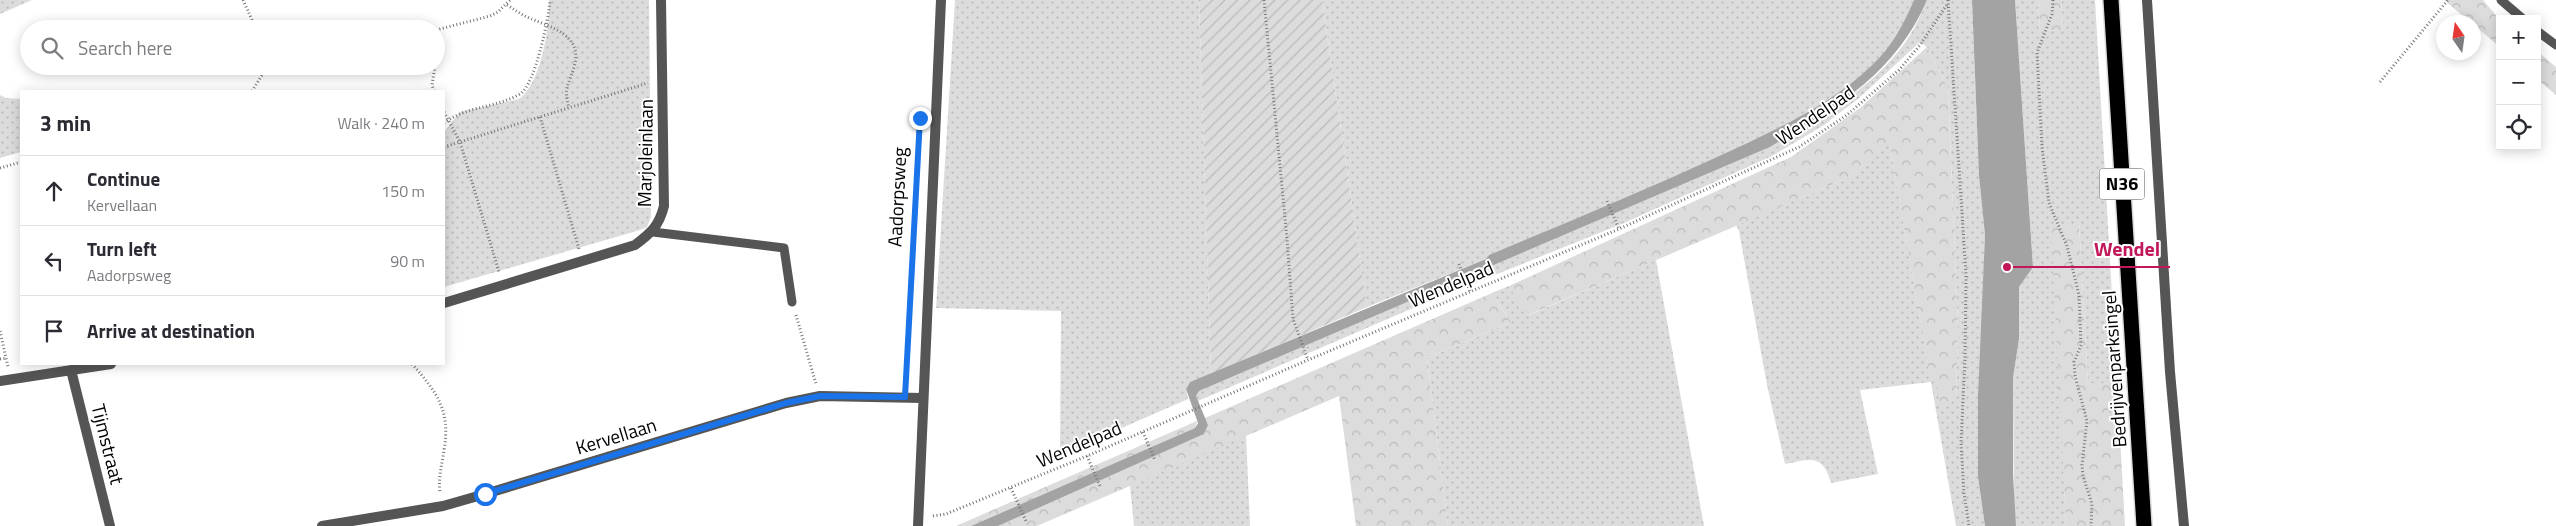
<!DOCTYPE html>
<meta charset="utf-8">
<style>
body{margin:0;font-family:"Titillium Web",sans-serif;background:#f2f2f3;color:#2b2b33}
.controls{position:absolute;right:15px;top:15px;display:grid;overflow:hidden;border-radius:0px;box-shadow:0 2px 12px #0003}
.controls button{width:45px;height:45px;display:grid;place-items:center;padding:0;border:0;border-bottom:1px solid #e1e1e2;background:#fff;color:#2b2b33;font:25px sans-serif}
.compass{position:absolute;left:2436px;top:15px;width:45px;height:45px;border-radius:50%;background:#fff;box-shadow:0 2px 12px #0003;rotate:347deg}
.stop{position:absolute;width:15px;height:15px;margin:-11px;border:4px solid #1a73e8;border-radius:50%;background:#fff}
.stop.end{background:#1a73e8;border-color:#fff;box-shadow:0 1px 5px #0008}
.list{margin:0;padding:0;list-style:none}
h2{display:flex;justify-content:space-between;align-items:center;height:65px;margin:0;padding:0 20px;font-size:21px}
h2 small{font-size:16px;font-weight:400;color:#7c7c81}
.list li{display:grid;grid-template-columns:32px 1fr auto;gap:15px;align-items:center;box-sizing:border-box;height:70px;padding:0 20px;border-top:1px solid #e1e1e2}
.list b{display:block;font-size:19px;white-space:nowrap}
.list p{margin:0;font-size:16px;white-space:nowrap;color:#7c7c81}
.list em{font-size:16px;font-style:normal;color:#7c7c81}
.icon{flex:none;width:28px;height:28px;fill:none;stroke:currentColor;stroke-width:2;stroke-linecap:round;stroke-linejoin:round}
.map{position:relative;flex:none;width:2556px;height:526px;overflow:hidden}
.search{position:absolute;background:#fff;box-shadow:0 2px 12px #0003;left:20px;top:20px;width:425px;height:55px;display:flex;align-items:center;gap:12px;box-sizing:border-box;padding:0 18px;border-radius:28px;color:#7c7c81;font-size:19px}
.panel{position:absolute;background:#fff;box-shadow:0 2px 12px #0003;left:20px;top:90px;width:425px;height:275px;border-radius:0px}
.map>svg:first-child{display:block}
.grass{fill:url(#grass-dots)}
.forest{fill:url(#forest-crowns)}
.garden{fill:url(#garden-furrows)}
.water{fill:#a3a3a3}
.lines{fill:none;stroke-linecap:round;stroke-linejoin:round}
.highway-casing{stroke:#dbdbdb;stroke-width:18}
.path{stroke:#777;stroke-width:3;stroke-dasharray:1 2.5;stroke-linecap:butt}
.lane{stroke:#555;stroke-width:9}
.street{stroke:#555;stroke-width:10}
.highway{stroke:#000;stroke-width:15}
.route{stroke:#1a73e8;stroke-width:6}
.labels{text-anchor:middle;stroke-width:4;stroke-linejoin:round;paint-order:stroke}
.shield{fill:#fff;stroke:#4c4c4c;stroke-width:1}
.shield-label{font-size:18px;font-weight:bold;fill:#000}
.street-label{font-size:19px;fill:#000;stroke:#fff}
.leader{fill:none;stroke:#c2185b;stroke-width:2}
.callout-dot{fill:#c2185b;stroke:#fff;stroke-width:2}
.callout-label{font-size:20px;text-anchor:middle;font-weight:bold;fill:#c2185b;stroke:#fff;stroke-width:4;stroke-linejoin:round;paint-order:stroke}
</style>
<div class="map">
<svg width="2556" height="526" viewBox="0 0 2556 526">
<defs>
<pattern id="grass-dots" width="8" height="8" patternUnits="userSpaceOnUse" patternTransform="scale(1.25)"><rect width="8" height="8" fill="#dcdcdc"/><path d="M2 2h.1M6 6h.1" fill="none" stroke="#bbb" stroke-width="1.8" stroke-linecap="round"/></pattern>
<pattern id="forest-crowns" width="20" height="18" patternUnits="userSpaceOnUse" patternTransform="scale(1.25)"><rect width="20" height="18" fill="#dcdcdc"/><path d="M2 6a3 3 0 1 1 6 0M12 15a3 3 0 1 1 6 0" fill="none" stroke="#bbb"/></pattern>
<pattern id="garden-furrows" width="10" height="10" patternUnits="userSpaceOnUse" patternTransform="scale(1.25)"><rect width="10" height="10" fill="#dcdcdc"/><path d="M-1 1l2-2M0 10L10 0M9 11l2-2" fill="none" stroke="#bbb"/></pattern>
</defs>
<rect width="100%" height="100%" fill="#fff"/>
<path class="grass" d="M 0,0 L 32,0 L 0,14 Z
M 549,0 L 649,0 L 651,217 L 647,227 L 640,230 L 444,287 L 444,132 L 460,112 L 519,99 C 541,84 550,26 549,0 Z
M 955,0 L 1199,0 L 1211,374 L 1190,382 L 1186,389 L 1188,399 L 1060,455 L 1061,311 L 936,308 Z
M 1322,0 L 1914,0 C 1903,25 1892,47 1871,66 C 1830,106 1763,136 1712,160 C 1638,193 1564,224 1489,255 L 1486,259 L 1367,307 Z
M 1927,0 L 1972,0 L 1979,176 L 1985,235 L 1978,477 L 1985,526 L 1956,526 L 1931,382 L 1860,390 L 1878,474 L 1831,483 C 1823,453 1810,459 1785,464 L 1767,385 L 1739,231 L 1736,225 L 1850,177 L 1889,140 L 1931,381 L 1936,381 L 1956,401 L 1958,328 L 1948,88 L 1927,47 L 1920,42 L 1859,98 L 1824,125 L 1772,156 L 1624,223 L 1420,305 L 1198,401 L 1196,396 L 1199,391 L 1770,147 C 1819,118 1879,85 1910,35 C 1917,24 1922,11 1927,0 Z
M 2015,0 L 2038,0 L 2040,31 L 2063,30 L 2061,0 L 2095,0 L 2117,383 L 2088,383 L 2079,223 L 2062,431 L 2066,526 L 2016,526 L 2014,514 L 2013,378 L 2019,339 L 2019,287 L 2033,266 Z
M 0,95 L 6,98 L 21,99 L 21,152 L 0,158 Z
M 1656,260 L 1704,526 L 1448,526 L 1427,358 L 1511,322 L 1492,293 L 1509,286 L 1529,315 Z
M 1246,435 L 1250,526 L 1134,526 L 1130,485 Z"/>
<path class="forest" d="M 2038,0 L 2061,0 L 2063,30 L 2040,31 Z
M 2444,0 L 2483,0 L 2500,20 L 2500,47 Z
M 1927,47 L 1948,88 L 1958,328 L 1956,401 L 1941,405 L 1936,381 L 1931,382 L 1889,141 L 1850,177 L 1528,315 L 1509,286 L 1791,157 L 1860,108 Z
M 2537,51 L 2556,67 L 2556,95 L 2537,79 Z
M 2079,223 L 2088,383 L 2117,383 L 2125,526 L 2066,526 L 2051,227 Z
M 1492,293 L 1511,322 L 1427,358 L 1448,526 L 1356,526 L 1339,396 L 1037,526 L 998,526 L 1204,434 L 1208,425 L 1205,418 Z
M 1197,421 L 1195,428 L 998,514 L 971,526 L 956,526 Z"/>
<path class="garden" d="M 1199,0 L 1322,0 L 1367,307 L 1211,374 Z"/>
<path class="water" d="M 1914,0 L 1927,0 C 1896,73 1836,108 1770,147 L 1199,391 L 1196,396 L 1208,425 L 1204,434 L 998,526 L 971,526 L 1195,428 L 1198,423 L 1186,389 L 1190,382 L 1486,259 L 1489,255 C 1565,223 1641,192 1715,158 C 1767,134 1830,106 1871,66 C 1892,47 1903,25 1914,0 Z
M 1972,0 L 2015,0 L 2033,267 L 2019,287 L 2019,339 L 2013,378 L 2013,474 L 2016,526 L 1985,526 L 1978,477 L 1978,396 L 1985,235 L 1979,176 Z"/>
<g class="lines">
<defs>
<path id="highway" d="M 2111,0 L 2144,526"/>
</defs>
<use href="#highway" class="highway-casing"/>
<path class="path" d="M 243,0 L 256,29
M 1264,0 L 1287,239 L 1293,319 L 1308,360
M 1948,0 L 1966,274 L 1965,359 L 1961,443 L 1964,493 L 1969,526
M 2053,0 L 2052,14 L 2037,53 L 2042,147 L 2049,203 L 2067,246 L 2079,295 L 2081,345 L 2074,362 L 2075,376 L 2087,421 L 2082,465 L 2083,476 L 2092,504 L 2091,526
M 507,5 C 514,9 520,14 527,17 C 549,27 584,34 574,67 C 569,86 563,86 569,108
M 436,30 L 490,16 L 498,12 L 510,0
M 2380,82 L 2448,0
M 252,91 L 262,75 L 264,66
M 434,91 L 432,85 L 435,66
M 444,112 L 460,142 L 499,272
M 540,117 L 579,249
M 444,123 C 466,106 496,108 520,94 C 535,85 549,18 550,0
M 444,147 L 648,83
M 0,168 L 21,162
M 1607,201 L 1619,229
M 1459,264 L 1470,291
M 796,315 L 816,384
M 0,331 L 8,367
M 0,359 L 7,358
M 412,364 C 437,392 451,411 444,450 C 442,465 438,478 440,493
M 906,384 L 917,160
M 1143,432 L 1155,460
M 1087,456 L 1100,486
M 1011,488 L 1026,521
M 933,516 L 946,514 L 1087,456 L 1308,360 L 1619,229 L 1799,147 L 1847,115 L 1899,70 L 1920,45 L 1948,3"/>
<path class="lane" d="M 2501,0 L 2523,19
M 2537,31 L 2556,45
M 653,232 L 784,248 L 792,302"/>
<path class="street" d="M 2147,0 L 2170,372 L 2184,526
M 444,303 L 635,245 C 651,233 659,226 664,206 L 661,0
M 71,370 L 110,526
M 0,381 L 111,364
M 322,526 L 443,506 L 485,494 L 786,403 L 820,396 L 922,398
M 918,526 L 941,0"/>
<use href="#highway" class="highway"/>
</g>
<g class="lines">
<path class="route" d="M 485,494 L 786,403 L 820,396 L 905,397 L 920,118"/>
</g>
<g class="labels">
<rect class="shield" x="2099.5" y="168.5" width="45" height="31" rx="4"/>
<g class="shield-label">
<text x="2122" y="190">N36</text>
</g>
<g class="street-label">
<text transform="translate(1815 115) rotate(-34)" y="7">Wendelpad</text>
<text transform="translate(645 153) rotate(-89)" y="7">Marjoleinlaan</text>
<text transform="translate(897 197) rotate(-87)" y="7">Aadorpsweg</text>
<text transform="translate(1451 284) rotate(-23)" y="7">Wendelpad</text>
<text transform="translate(2114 369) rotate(-94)" y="7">Bedrijvenparksingel</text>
<text transform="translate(616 436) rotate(-17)" y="7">Kervellaan</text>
<text transform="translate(108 444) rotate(76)" y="7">Tijmstraat</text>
<text transform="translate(1079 444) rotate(-23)" y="7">Wendelpad</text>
</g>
</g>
<path class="leader" d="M2007 267L2084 267H2170"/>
<circle class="callout-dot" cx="2007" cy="267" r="5"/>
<g class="callout-label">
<text x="2127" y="256">Wendel</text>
</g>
</svg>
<div class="controls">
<button>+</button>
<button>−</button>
<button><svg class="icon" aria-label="locate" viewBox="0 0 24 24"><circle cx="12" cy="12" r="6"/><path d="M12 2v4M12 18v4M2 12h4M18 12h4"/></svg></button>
</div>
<svg class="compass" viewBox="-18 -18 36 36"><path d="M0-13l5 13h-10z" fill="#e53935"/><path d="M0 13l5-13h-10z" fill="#7c7c81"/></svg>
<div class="stop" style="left:485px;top:494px"></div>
<div class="stop end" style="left:920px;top:118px"></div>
<div class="search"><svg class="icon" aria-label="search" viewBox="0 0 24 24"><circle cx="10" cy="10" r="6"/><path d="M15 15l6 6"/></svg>Search here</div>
<section class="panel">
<h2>3 min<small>Walk · 240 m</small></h2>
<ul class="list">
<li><svg class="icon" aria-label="ahead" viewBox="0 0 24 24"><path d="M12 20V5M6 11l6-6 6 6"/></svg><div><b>Continue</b><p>Kervellaan</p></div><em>150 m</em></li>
<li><svg class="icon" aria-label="left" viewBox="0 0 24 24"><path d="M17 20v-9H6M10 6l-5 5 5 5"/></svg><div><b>Turn left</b><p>Aadorpsweg</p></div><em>90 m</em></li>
<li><svg class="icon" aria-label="arrive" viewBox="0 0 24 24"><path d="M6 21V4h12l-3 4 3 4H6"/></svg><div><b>Arrive at destination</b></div></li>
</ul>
</section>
</div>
